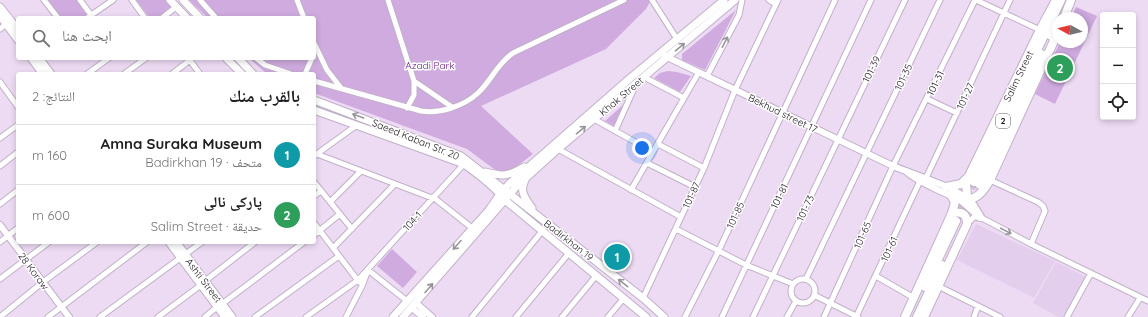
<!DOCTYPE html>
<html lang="ar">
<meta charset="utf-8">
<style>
body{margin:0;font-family:Quicksand,"Noto Naskh Arabic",sans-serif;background:#f2f2f2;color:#202124;direction:rtl}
.controls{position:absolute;right:12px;top:12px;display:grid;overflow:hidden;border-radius:4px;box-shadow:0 2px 6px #0003}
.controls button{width:36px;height:36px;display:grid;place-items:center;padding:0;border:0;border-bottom:1px solid #e0e0e0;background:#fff;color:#202124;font:20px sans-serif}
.compass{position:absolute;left:1052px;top:12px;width:36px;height:36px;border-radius:50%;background:#fff;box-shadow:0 2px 6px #0003;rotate:278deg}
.you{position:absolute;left:642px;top:148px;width:14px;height:14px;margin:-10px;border:3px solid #fff;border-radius:50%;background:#1a73e8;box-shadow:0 0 0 6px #1a73e833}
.badge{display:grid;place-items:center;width:26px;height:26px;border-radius:50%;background:#717114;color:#fff;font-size:13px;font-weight:700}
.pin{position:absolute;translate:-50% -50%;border:2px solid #fff;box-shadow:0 1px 4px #0006}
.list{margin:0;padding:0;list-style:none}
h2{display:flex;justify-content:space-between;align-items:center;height:52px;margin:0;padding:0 16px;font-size:17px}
h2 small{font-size:13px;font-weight:400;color:#757577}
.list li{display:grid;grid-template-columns:26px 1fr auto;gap:12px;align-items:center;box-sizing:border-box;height:60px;padding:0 16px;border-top:1px solid #e0e0e0}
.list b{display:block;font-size:15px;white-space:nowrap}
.list p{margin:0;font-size:13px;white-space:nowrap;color:#757577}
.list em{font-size:13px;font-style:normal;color:#757577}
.icon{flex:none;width:22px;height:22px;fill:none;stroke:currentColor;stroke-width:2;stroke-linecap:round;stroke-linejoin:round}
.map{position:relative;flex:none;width:1148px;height:317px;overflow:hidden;direction:ltr}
.search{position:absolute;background:#fff;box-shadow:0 2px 6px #0003;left:16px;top:16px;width:300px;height:44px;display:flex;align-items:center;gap:10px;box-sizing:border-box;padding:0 14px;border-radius:4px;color:#757577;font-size:15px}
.panel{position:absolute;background:#fff;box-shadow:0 2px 6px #0003;left:16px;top:72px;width:300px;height:172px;border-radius:4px;direction:rtl}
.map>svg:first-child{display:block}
.built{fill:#e3ceed}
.green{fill:#cfabdf}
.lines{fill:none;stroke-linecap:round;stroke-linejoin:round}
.primary-tunnel{stroke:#cebdd4;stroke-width:8;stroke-dasharray:8 4;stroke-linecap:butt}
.minor-casing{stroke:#c0b0c8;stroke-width:7}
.tertiary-casing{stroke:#c0b0c8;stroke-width:8}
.secondary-casing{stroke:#c0b0c8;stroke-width:9}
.primary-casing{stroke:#c0b0c8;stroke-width:10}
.minor{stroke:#fff;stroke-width:5}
.tertiary{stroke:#fff;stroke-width:6}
.secondary{stroke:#fff;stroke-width:7}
.primary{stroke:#fff;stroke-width:8}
.oneway{stroke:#98969a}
.labels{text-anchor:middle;stroke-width:3;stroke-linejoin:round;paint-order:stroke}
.shield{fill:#fff;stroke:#5f5b62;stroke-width:1}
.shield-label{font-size:9px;font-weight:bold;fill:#1b151e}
.park-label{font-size:10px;fill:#5f1678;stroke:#fff}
.street-label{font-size:10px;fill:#1b151e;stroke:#fff}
</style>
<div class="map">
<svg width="1148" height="317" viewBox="0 0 1148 317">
<rect width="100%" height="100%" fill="#eddbf4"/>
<path class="built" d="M 976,224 L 1055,261 L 1034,298 L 957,260 Z
M 1056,262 L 1088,278 L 1066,317 L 1058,317 L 1033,303 Z"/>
<path class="green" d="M 48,0 L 78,0 L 89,14 L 84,18 L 61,18 Z
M 136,0 L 167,0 L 172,6 L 157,18 L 150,18 Z
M 189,0 L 651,0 L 646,9 L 606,49 L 481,106 L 533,154 L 513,169 L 506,172 L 500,172 L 494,169 L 467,149 L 314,93 L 314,74 L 267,74 L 249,58 L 314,58 L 314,18 L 208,18 Z
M 1076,7 L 1097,16 L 1055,104 L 1035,94 L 1060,42 L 1082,42 L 1082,18 L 1071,18 Z
M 736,10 L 705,70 L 682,60 L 682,54 Z
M 668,71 L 677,72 L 691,76 L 680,92 L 654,78 L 660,73 Z
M 623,105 L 614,126 L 605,121 Z
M 392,249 L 417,272 L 403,288 L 377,266 Z"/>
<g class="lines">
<path class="primary-tunnel" d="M 956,221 L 974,182"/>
<defs>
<path id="minor" d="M 44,0 L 58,18
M 80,0 L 91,15
M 132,0 L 145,18
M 200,0 L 216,18
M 297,0 L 304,18
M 388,0 L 414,81 L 414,95 L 407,108
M 652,0 L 677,39
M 769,0 L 776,4
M 976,0 L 1040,30
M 87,18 L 113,0
M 162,18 L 176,7
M 0,29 L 6,24
M 314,43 L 327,70 L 341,88
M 256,58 L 265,65 L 291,74
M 189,59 L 200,74
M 87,74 L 109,58
M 124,74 L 146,58
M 172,74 L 190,60
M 305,74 L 312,58
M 707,76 L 739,15 L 742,0
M 644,77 L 684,98
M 314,81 L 421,111 C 440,114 464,106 478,93 C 492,80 496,65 513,53 L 624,0
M 414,81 L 452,107
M 0,82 L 18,107
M 927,99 L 957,113
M 594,119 L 653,152
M 615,131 L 636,84
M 0,138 L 18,125
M 658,144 L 704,168
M 558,149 L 681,217
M 317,154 L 432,198
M 314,156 L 357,125
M 647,163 L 695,187
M 0,166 L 18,152
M 926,178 L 1010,0
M 990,180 L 1038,202 L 1043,206 L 1045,211 L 1031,244
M 314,182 L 352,229
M 631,190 L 699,72
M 314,196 L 321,191
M 433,197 L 472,228
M 330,202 L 361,171
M 0,204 L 18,190
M 314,223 L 359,282
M 967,224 L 974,217 L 980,217 L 1031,244 L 1148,301
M 676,229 L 746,265 L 793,284
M 314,235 L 340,214
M 0,242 L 18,228
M 333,248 L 395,184
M 876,276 L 914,298
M791 291a12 12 0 1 1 24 0a12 12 0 1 1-24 0Z
M 0,279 L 49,242
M 806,279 L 940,0
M 205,281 L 255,242
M 938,286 L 1000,317
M 814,295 L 858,317
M 643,298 L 704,168 L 735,90 L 778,0
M 222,304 L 304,242
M 0,317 L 43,282 L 97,242
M 48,317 L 147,242
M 100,317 L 202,242
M 158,317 L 201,285
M 205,317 L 217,307
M 255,317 L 339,256
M 306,317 L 358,280 L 464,164
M 346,317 L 362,286 L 368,270 L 407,301
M 472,317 L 543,230
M 516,317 L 569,253
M 562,317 L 596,276
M 608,317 L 624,298
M 685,317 L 719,250 L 835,0
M 722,317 L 871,0
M 753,317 L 905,0
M 787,317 L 796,301
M 824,317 L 893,166 L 975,0
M 856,317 L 920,181
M 974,317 L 978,306
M 1067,317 L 1091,273
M 1128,317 L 1140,298"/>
<path id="tertiary" d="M 665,56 L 893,166 C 909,173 959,188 967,200
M 907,172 C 915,180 956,200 967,200
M 960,200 L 976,214
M 0,225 L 69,317
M 416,303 L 432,317
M 412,308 L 423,317"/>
<path id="secondary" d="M 170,0 L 187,18
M 183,0 L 200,18
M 0,7 L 18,30
M 0,16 L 18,40
M 31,58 L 43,74
M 39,58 L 51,74
M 226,58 L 242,74
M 238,58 L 253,74
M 314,100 L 461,156 L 643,298 L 664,317
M 314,110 L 464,164 C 478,174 494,186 505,200 L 646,317
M 485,172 C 504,177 508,176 524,167
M 525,180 C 519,191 525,198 532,208
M 169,242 L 225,317
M 176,242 L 232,317
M 393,317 L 489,210 L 500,194 L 509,184 L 628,80 L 724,0
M 403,317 L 516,187 L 558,149 L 735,0"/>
<path id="primary" d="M 1064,18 L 1071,0
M 1051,36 L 1058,21
M 974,182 L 1061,0
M 980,185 L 1042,54
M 946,187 L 961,184 L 968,177
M 967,200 C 979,198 984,190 990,180 L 1058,32
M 980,217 L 967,196 L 966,182 L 1040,30 L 1056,0
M 925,287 L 956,221
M 905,317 L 952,213 L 955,202 L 951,195
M 917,317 L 942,265
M 924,317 L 967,224 C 967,214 962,211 952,213"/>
</defs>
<use href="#minor" class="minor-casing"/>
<use href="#tertiary" class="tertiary-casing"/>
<use href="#secondary" class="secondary-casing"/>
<use href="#primary" class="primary-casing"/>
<use href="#minor" class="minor"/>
<use href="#tertiary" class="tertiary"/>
<use href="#secondary" class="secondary"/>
<use href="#primary" class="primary"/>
</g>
<defs><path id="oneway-shaft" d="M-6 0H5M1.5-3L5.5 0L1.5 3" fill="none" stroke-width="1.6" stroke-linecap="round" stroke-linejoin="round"/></defs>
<g class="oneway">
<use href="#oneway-shaft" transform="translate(725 42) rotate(-63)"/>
<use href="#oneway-shaft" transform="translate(680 47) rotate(-40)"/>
<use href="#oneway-shaft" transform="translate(358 116) rotate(-160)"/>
<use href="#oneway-shaft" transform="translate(581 130) rotate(-40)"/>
<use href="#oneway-shaft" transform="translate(1006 231) rotate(28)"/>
<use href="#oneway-shaft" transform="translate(457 245) rotate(132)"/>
<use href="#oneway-shaft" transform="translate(623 283) rotate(-142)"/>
<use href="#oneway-shaft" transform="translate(429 288) rotate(-49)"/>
</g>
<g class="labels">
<rect class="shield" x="996" y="114" width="14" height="14" rx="3"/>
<g class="shield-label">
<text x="1003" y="124">2</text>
</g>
<g class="park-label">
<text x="430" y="69">Azadi Park</text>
</g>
<g class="street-label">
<text transform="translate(871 69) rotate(-64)" y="4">101-39</text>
<text transform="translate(1018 76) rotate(-64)" y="4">Salim Street</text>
<text transform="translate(903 77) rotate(-65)" y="4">101-35</text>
<text transform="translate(935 83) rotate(-64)" y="4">101-31</text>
<text transform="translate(621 96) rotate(-40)" y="4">Khak Street</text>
<text transform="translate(965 96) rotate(-65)" y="4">101-27</text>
<text transform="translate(783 113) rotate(26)" y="4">Bekhud street 17</text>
<text transform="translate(416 139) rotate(22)" y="4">Saeed Kaban Str. 20</text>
<text transform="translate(691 195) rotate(-65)" y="4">101-87</text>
<text transform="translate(779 196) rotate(-64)" y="4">101-81</text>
<text transform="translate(805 208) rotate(-65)" y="4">101-73</text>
<text transform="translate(735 215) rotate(-65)" y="4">101-85</text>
<text transform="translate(412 221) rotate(-48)" y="4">104-1</text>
<text transform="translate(862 235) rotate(-66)" y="4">101-65</text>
<text transform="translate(569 240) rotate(38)" y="4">Badirkhan 19</text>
<text transform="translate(889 249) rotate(-65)" y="4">101-61</text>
<text transform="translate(34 271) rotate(53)" y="4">28 Koraw</text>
<text transform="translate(204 280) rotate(53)" y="4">Ashti Street</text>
</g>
</g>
</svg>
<div class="controls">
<button>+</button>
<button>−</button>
<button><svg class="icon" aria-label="locate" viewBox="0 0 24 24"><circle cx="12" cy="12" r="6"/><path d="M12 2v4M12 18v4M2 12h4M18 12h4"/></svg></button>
</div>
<svg class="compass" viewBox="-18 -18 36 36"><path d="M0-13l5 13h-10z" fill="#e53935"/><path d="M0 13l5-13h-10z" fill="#757577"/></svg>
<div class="you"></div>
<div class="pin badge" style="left:617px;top:257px;background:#0f9aa8">1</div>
<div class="pin badge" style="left:1060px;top:68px;background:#2e9e5b">2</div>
<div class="search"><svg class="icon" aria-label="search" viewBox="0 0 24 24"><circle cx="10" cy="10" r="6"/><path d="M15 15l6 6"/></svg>ابحث هنا</div>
<section class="panel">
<h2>بالقرب منك<small>النتائج: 2</small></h2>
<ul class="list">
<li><span class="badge" style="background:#0f9aa8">1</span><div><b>Amna Suraka Museum</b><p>متحف · Badirkhan 19</p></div><em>160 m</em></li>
<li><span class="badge" style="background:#2e9e5b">2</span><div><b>پارکی نالی</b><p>حديقة · Salim Street</p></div><em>600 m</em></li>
</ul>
</section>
</div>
